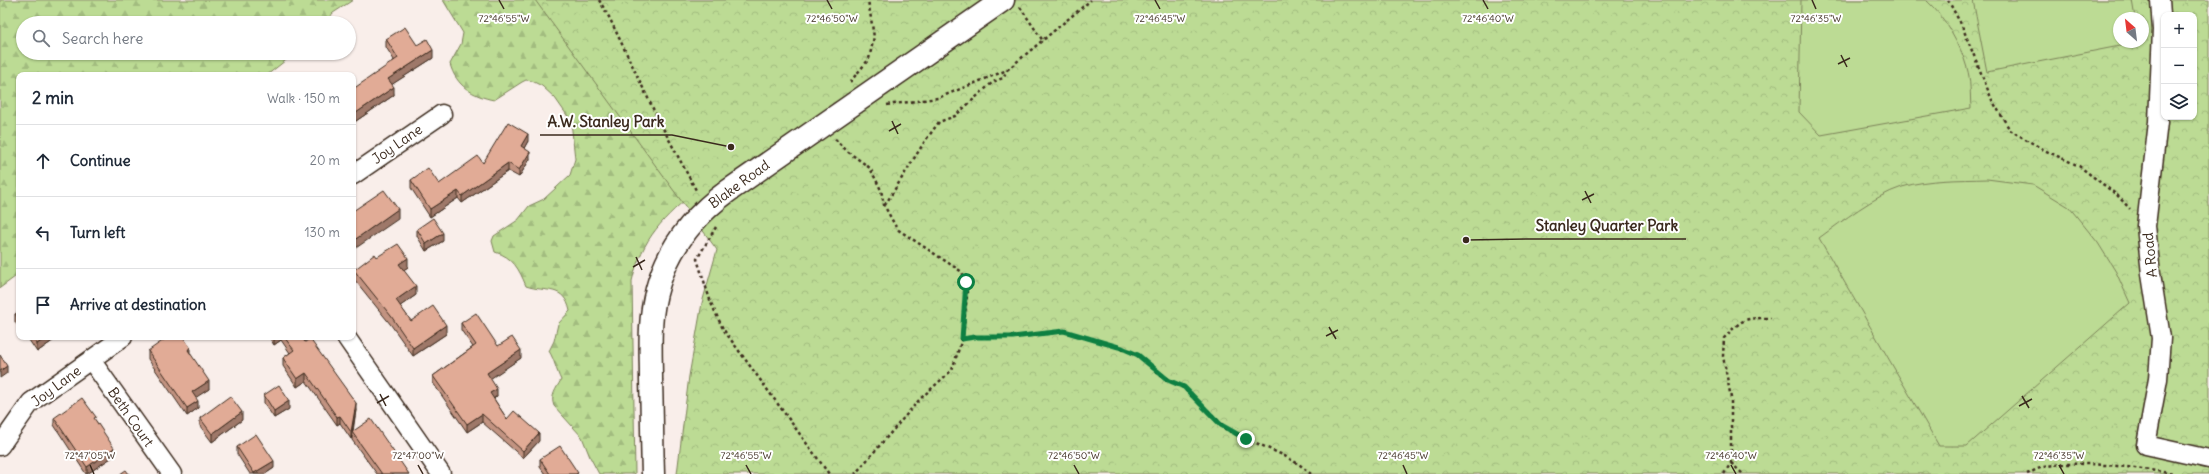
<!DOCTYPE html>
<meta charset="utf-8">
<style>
body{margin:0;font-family:Delius,sans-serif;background:#f2f2f3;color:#1f2937}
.controls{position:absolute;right:12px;top:12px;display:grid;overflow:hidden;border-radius:8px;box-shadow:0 1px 3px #0004}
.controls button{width:36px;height:36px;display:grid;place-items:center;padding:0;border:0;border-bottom:1px solid #e0e1e3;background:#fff;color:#1f2937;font:20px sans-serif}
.compass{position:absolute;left:2113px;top:12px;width:36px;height:36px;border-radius:50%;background:#fff;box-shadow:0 1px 3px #0004;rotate:332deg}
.stop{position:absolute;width:12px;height:12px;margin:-9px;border:3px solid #0b8043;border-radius:50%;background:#fff}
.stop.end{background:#0b8043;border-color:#fff;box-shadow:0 1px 4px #0008}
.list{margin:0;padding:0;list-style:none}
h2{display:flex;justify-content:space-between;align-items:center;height:52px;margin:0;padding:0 16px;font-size:17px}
h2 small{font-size:13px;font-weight:400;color:#747a83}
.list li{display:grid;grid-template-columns:26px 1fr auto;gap:12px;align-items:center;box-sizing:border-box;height:72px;padding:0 16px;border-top:1px solid #e0e1e3}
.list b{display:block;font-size:15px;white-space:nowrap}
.list em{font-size:13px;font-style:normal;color:#747a83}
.icon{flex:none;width:22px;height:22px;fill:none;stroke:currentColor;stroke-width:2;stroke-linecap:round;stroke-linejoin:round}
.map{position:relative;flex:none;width:2209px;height:474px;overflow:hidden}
.search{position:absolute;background:#fff;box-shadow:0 1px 3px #0004;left:16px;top:16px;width:340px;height:44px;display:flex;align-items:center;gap:10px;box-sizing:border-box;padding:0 14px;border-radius:22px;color:#747a83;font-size:15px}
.panel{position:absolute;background:#fff;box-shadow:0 1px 3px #0004;left:16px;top:72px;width:340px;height:268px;border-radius:8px}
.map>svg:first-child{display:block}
.forest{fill:url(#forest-firs);stroke:#7c8259}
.park{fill:url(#park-crowns);stroke:#7c8259;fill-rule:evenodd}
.pitch{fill:#bcdb94;stroke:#7c8259}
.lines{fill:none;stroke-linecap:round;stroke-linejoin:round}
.minor-casing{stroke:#3b2a1e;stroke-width:21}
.tertiary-casing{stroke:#3b2a1e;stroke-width:25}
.path{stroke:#3b2a1e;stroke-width:2.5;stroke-dasharray:3 3;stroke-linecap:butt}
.minor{stroke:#fff;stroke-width:18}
.tertiary{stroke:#fff;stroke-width:22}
.wall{fill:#c29381;stroke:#3b2a1e}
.shaded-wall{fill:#9e7869;stroke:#3b2a1e}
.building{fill:#e1ab96;stroke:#3b2a1e}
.route{stroke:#0b8043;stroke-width:5}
.ticks{fill:none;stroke:#3b2a1e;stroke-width:1.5}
.labels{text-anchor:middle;stroke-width:4;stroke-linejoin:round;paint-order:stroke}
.street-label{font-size:14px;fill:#3b2a1e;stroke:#fff}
.ticks-label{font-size:10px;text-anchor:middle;fill:#3b2a1e;stroke:#fff;stroke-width:4;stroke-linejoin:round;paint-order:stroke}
.leader{fill:none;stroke:#3b2a1e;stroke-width:1.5}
.callout-dot{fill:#3b2a1e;stroke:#fff;stroke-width:1.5}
.callout-label{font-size:15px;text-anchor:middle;font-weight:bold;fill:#3b2a1e;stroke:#fff;stroke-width:4;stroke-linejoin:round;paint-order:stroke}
</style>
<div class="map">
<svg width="2209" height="474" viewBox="0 0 2209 474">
<defs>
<pattern id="forest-firs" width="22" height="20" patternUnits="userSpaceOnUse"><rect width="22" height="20" fill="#bcdb94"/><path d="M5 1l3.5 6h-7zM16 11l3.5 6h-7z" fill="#a2bc7f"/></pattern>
<pattern id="park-crowns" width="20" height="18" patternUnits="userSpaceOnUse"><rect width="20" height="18" fill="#bcdb94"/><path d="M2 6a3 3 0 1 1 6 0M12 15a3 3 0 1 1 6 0" fill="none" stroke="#a2bc7f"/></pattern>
</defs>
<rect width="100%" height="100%" fill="#f9eeea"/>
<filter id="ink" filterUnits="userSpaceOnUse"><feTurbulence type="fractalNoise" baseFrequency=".025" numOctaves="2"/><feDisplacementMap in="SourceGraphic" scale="8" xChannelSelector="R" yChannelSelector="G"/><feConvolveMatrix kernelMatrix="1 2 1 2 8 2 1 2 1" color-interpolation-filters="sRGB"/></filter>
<g filter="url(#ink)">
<path class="forest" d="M 0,0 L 353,0 L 333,13 L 325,23 L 23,23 L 23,53 L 295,53 L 267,75 L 19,75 L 19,274 L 0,288 Z
M 443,0 L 964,0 L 697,190 C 664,217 642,238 632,281 L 635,474 L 599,474 L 590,457 L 582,437 L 554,406 C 550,396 556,389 561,380 C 556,370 555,361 549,351 L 554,341 L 558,324 L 570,311 C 564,284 546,293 526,286 C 519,269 513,257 495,252 L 492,241 L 494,236 L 518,220 L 529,206 L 544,199 L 570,175 L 575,159 L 571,121 L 555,98 L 542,86 L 532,81 L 526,80 L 522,82 L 494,100 C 473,96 456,86 450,64 L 461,44 L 463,33 Z"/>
<path class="park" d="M 535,0 L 2209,0 L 2209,474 L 677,474 L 689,376 L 702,303 L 717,250 ZM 2164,15 L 2194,15 L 2194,117 L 2164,117 ZM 2119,18 L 2143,18 L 2143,42 L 2119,42 Z"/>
<path class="pitch" d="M 1801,0 L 1926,0 C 1945,17 1960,43 1967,68 C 1971,80 1970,95 1971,108 L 1821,135 L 1799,112 Z
M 1973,0 L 2132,0 L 2135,18 L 2119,18 L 2119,42 L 2140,42 L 1987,72 Z
M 1987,179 L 2033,185 L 2069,207 L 2098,243 L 2116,272 L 2130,303 L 1967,446 L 1939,446 L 1819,238 C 1844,220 1872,197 1902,187 C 1929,179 1959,180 1987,179 Z"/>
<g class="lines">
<defs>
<path id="minor" d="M 2160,0 L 2162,30 L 2158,122 L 2146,226 L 2151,274 L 2161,338 L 2158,379 L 2146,445 L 2209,459
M 353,175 L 442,114
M 346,337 L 441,474
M 91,360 L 172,474
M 0,446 L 31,402 L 123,337"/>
<path id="tertiary" d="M 653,474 C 652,443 652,411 651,380 C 651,363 650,345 651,328 C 654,269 681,225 728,191 L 1003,0"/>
</defs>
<use href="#minor" class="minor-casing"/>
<use href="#tertiary" class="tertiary-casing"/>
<path class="path" d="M 599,0 L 609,17 L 657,117 L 697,192
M 1948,0 L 1962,26 L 1992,100 L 2010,130 L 2044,150 L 2079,166 L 2117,195 L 2130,209
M 1020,7 L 1043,41
M 850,82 L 869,59 L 874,37 L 868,0
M 887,105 L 938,98 L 1007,70 L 1091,0
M 835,139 L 847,151 L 870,168 L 881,190 L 884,205 L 897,229 L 962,272 L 966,282 L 967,295 L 962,339 L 952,370 L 920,399 L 855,474
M 885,205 L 925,141 L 939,122 L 955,116 L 993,82 L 1003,78 L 1007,70
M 716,227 L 697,259 L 711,303 L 723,329 L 829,474
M 962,339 L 975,337 L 1013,337 L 1064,331 L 1122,348 L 1138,355 L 1168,380 L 1183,387 L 1227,430 L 1283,455 L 1300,465 L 1311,474
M 1731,463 L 1743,474
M 1724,474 L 1731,463 L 1731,398 L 1723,356 L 1724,338 C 1743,318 1744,318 1771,318
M 2027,474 C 2032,472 2038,468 2044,467 C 2072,459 2144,468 2173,474"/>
<use href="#minor" class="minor"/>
<use href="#tertiary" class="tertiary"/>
</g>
<path class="wall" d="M 386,39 L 417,45 L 433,58 L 392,84 L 394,95 L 353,123 L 394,60 L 386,47 Z
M 528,141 L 524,148 L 530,159 L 519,177 L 508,171 L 462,203 L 458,198 L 430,217 L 411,188 L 411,180 L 439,184 Z
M 417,229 L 443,241 L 426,251 L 417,236 Z
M 377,257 L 408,267 L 403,270 L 416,295 L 400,306 L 411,321 L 446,334 L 413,356 L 391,325 L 354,279 L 354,270 Z
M 19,312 L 19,327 L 15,322 L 15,314 Z
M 461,323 L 498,346 L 521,358 L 490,378 L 497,396 L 494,399 L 507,419 L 539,441 L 523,458 L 482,422 L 467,432 L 433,383 L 433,376 L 473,347 L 461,330 Z
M 27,337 L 58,337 L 37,352 Z
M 269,337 L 302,337 L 356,410 L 353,432 L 409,474 L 377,474 L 352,440 L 352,436 L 351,439 L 340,423 L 337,425 L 306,381 L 297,387 L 283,366 L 283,358 L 290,353 L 281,340 L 274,345 Z
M 148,351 L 190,354 L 209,389 L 195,397 L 198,408 L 187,416 L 148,359 Z
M 264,395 L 289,409 L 274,418 L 264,403 Z
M 54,418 L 96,421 L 114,456 L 87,474 L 86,474 L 54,425 Z
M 200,418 L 242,420 L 212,442 L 200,426 Z
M 237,447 L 274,468 L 265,474 L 250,474 L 237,454 Z
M 540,459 L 578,474 L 545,474 L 540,467 Z"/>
<path class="shaded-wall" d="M 433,50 L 433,58 L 388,87 L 388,79 Z
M 394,87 L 394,95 L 353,123 L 353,115 Z
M 528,134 L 528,141 L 521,154 L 521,146 Z
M 530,152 L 530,159 L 519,177 L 519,170 Z
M 508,163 L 508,171 L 462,203 L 462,196 Z
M 458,191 L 458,198 L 430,217 L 430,209 Z
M 398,209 L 398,219 L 353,250 L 353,241 Z
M 443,233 L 443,241 L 426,251 L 426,244 Z
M 408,258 L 408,267 L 399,273 L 399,264 Z
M 416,286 L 416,295 L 396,309 L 396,300 Z
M 446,325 L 446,334 L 413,356 L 413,348 Z
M 47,337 L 58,337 L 37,352 L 37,344 Z
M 274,337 L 281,337 L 281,340 L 274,345 Z
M 190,347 L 190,355 L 188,350 Z
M 521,350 L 521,358 L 487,381 L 487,373 Z
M 7,366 L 7,373 L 0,378 L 0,371 Z
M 306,373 L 306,381 L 297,387 L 297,379 Z
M 209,381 L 209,389 L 192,400 L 192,392 Z
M 497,389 L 497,396 L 490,401 L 490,393 Z
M 198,401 L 198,408 L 187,416 L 187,408 Z
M 289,401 L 289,409 L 274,418 L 274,411 Z
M 356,403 L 356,410 L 351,439 L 351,432 Z
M 242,412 L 242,420 L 212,442 L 212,434 Z
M 482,414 L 482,422 L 467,432 L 467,424 Z
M 340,416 L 340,423 L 337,425 L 337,417 Z
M 539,433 L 539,441 L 523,458 L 523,451 Z
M 114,448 L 114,456 L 87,474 L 87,467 Z
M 274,461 L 274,468 L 265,474 L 254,474 L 254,473 Z"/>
<path class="building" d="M 405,27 L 417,45 L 427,39 L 433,50 L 388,79 L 394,87 L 353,115 L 353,89 L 398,58 L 386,39 Z
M 508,122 L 528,134 L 521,146 L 530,152 L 519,170 L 508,163 L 462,196 L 458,191 L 430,209 L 411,180 L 428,168 L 439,184 L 478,156 L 483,163 Z
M 384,190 L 398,209 L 353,241 L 353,211 Z
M 433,218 L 443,233 L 426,244 L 417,229 Z
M 398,244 L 408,258 L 399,264 L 416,286 L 396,300 L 411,321 L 433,306 L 446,325 L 413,348 L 391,316 L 354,270 L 375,254 L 377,257 Z
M 19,312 L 19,319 L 15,314 Z
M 476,313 L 498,346 L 512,337 L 521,350 L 487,373 L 497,389 L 490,393 L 507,419 L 514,411 L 539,433 L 523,451 L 482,414 L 467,424 L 433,376 L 476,345 L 461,323 Z
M 32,337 L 47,337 L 37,344 Z
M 168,337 L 183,337 L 190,347 L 188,350 L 209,381 L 192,392 L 198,401 L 187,408 L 148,351 Z
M 284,337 L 302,337 L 305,342 L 310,339 L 356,403 L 351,432 L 340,416 L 337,417 L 306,373 L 297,379 L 283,358 L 294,350 Z
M 0,355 L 7,366 L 0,371 Z
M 279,385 L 289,401 L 274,411 L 264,395 Z
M 230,396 L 242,412 L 212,434 L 200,418 Z
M 82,398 L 96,417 L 94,418 L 114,448 L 87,467 L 54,418 Z
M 371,419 L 409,474 L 382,474 L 352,432 Z
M 256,434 L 274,461 L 254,473 L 237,447 Z
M 560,446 L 578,473 L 576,474 L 550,474 L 540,459 Z
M 126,470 L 129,474 L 120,474 Z"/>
</g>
<g class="lines" filter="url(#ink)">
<path class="route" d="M 966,282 L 962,339 L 975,337 L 1013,337 L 1064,331 L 1122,348 L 1138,355 L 1168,380 L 1184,387 L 1221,425 L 1246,439"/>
</g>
<path class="ticks" d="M 499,0 L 504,9M 827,0 L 832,9M 1155,0 L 1160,9M 1483,0 L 1488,9M 1812,0 L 1816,9M 1841,55 L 1847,67M 1838,64 L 1850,58M 892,121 L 898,134M 889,131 L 901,124M 1585,191 L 1591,203M 1582,200 L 1594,194M 636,257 L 642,270M 633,267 L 645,260M 1329,327 L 1336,339M 1326,336 L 1338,330M 380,394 L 386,406M 2022,396 L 2029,408M 377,403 L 389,396M 2019,406 L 2032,399M 90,465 L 94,474M 418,465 L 423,474M 746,465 L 751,474M 1074,465 L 1079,474M 1403,465 L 1407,474M 1731,465 L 1736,474M 2059,465 L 2064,474"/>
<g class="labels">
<g class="street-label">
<text transform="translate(397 144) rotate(-35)" y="5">Joy Lane</text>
<text transform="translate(739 184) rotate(-36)" y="5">Blake Road</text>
<text transform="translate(2150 255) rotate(-96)" y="5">A Road</text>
<text transform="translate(56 386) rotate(-37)" y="5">Joy Lane</text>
<text transform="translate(131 417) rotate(55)" y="5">Beth Court</text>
</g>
</g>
<g class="ticks-label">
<text x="504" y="22">72°46'55"W</text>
<text x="832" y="22">72°46'50"W</text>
<text x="1160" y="22">72°46'45"W</text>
<text x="1488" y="22">72°46'40"W</text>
<text x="1816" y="22">72°46'35"W</text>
<text x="90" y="459">72°47'05"W</text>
<text x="418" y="459">72°47'00"W</text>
<text x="746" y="459">72°46'55"W</text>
<text x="1074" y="459">72°46'50"W</text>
<text x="1403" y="459">72°46'45"W</text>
<text x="1731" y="459">72°46'40"W</text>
<text x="2059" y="459">72°46'35"W</text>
</g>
<path class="leader" d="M731 147L672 135H540M1466 240L1528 239H1686"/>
<g class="callout-dot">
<circle cx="731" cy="147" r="4"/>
<circle cx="1466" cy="240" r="4"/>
</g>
<g class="callout-label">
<text x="606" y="127">A.W. Stanley Park</text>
<text x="1607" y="231">Stanley Quarter Park</text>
</g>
</svg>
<div class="controls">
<button>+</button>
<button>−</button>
<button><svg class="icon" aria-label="layers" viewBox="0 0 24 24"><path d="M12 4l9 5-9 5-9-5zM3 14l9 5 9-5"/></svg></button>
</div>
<svg class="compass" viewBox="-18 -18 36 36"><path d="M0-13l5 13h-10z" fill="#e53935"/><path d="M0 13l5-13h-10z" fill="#747a83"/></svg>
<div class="stop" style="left:966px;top:282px"></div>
<div class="stop end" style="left:1246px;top:439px"></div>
<div class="search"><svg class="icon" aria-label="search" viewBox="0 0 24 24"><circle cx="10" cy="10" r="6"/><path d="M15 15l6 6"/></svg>Search here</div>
<section class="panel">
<h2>2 min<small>Walk · 150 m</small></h2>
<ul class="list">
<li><svg class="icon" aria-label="ahead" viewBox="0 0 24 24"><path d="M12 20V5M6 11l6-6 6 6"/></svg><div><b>Continue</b></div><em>20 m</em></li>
<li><svg class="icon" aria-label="left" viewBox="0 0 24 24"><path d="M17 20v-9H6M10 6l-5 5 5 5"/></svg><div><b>Turn left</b></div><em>130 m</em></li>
<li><svg class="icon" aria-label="arrive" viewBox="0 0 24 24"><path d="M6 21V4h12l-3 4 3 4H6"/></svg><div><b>Arrive at destination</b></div></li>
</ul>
</section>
</div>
